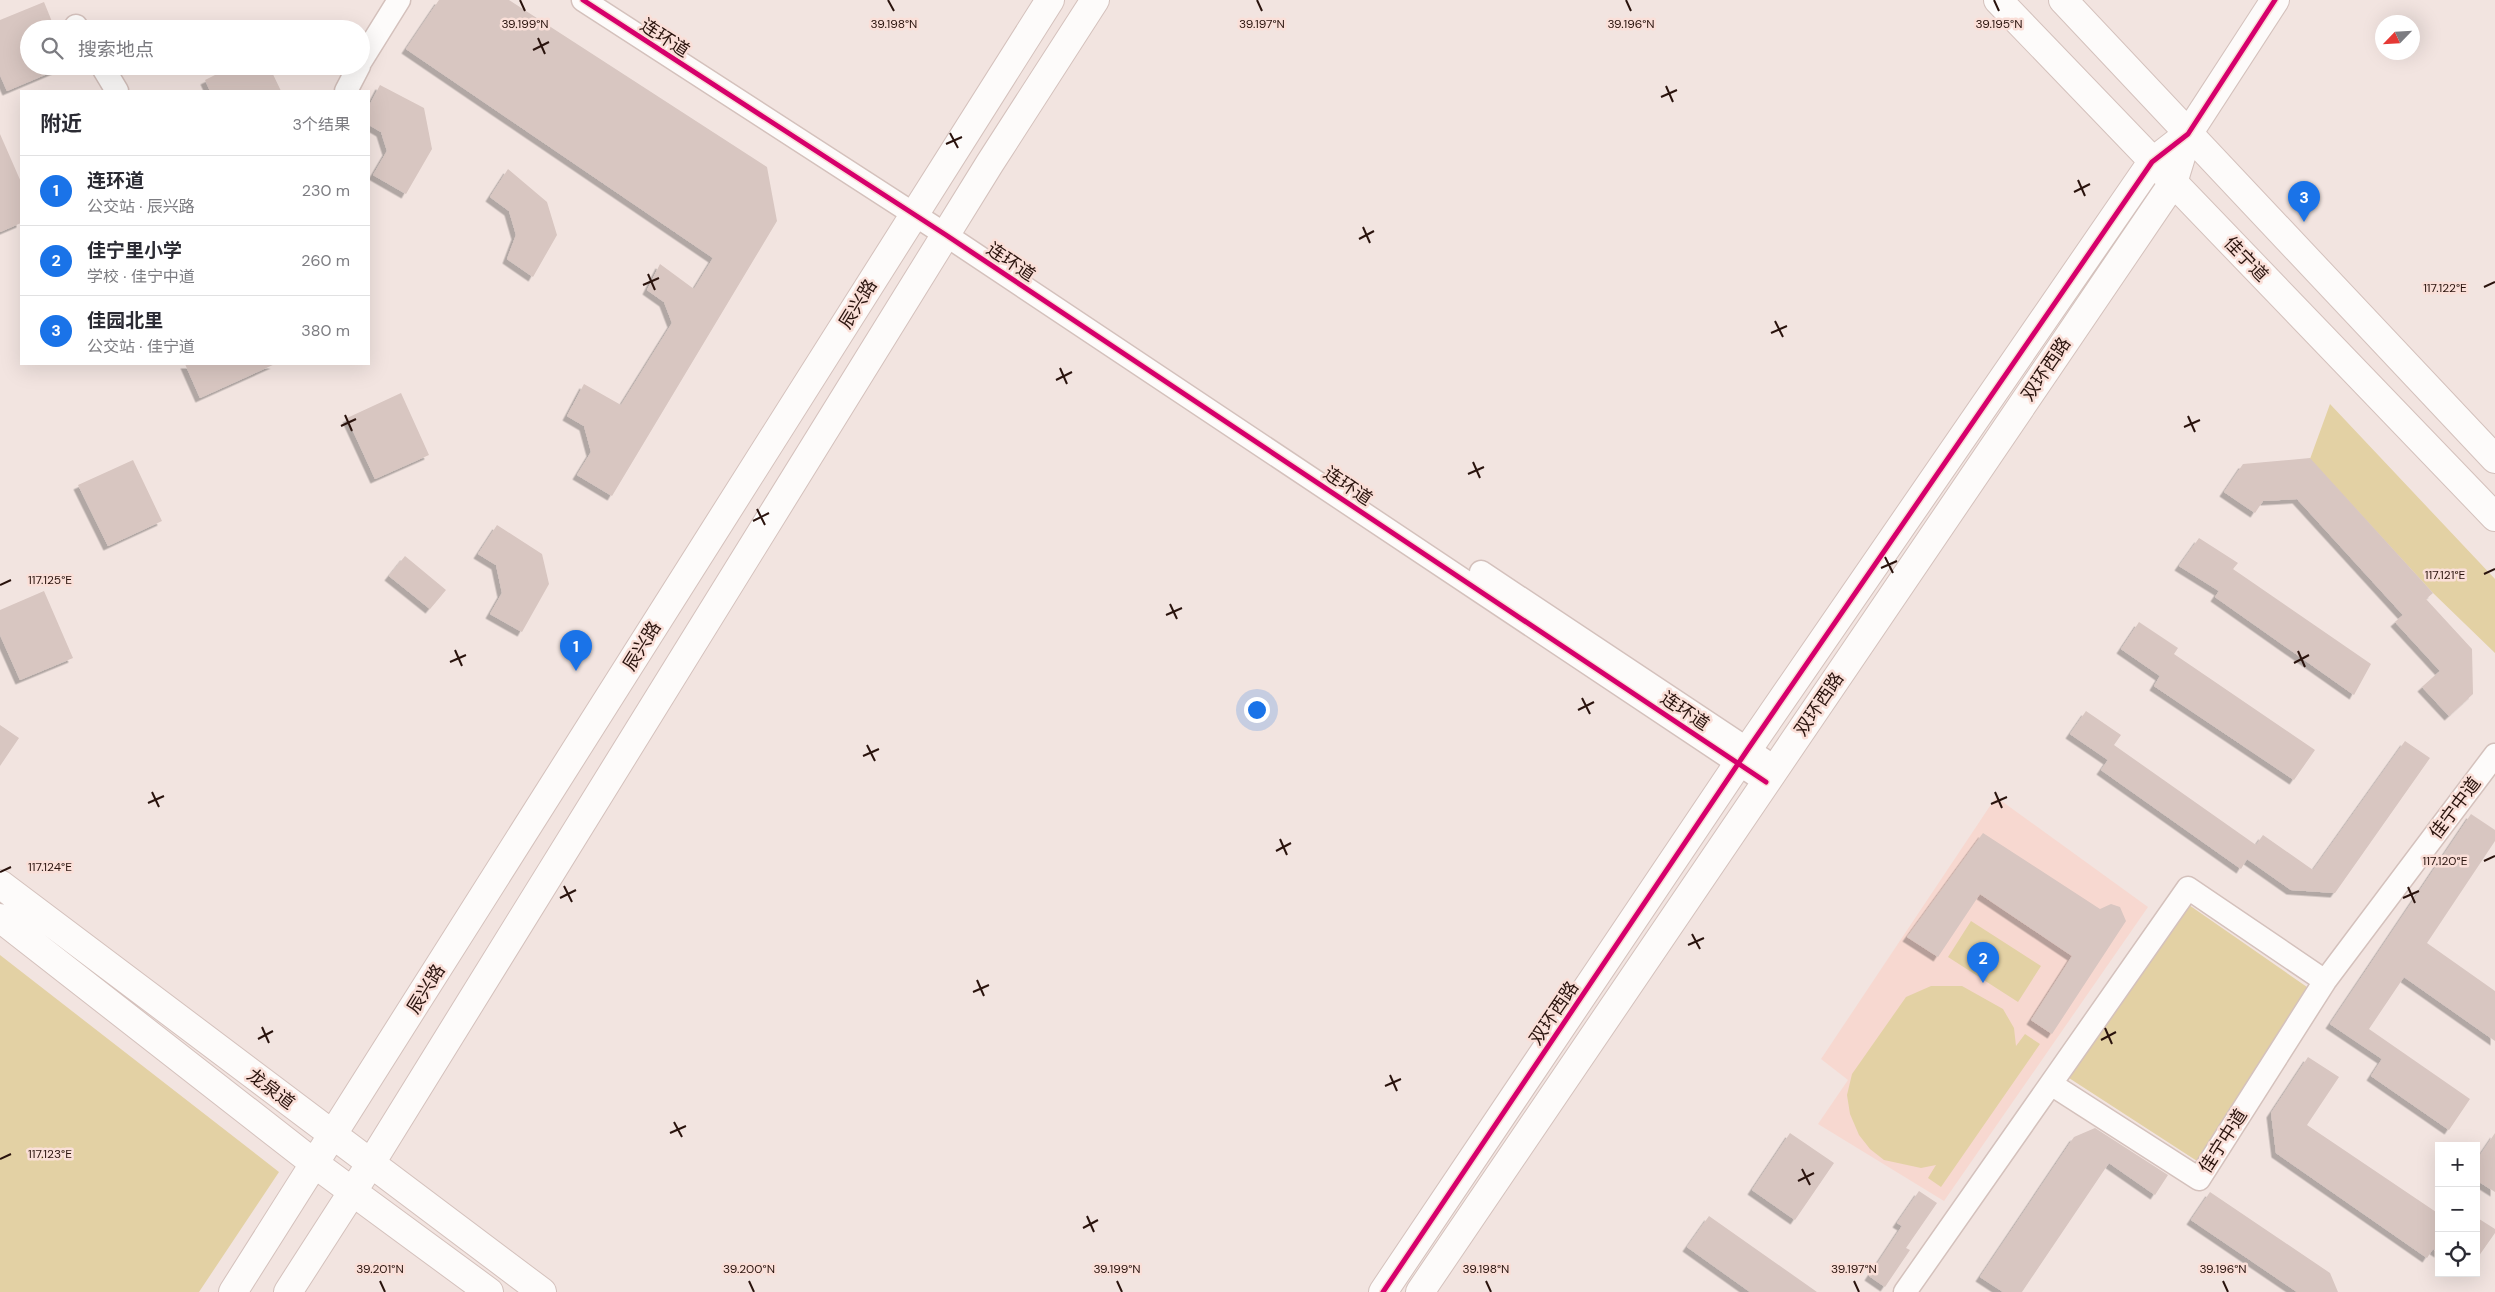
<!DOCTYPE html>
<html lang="zh">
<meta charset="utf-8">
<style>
body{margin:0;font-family:"DM Sans","Noto Sans SC",sans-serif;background:#f2f2f3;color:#2b2b33}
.controls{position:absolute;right:15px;bottom:15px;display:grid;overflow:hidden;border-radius:0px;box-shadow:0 5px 20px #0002}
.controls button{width:45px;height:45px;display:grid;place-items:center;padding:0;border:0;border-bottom:1px solid #e1e1e2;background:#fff;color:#2b2b33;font:25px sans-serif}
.compass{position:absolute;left:2375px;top:15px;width:45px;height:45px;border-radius:50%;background:#fff;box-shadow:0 5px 20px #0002;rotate:245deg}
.you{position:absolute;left:1256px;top:709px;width:18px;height:18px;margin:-12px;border:4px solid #fff;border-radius:50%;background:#1a73e8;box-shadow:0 0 0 8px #1a73e833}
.badge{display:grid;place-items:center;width:32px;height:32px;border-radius:50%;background:#1a73e8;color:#fff;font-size:16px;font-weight:700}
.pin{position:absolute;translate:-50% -41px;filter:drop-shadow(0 1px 2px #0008)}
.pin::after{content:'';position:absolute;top:26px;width:18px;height:15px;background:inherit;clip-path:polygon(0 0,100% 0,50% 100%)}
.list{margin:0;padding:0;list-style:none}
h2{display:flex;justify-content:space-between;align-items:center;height:65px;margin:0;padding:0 20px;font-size:21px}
h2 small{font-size:16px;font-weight:400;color:#7c7c81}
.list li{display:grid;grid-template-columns:32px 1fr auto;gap:15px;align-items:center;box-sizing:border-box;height:70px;padding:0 20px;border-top:1px solid #e1e1e2}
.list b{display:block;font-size:19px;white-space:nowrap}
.list p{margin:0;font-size:16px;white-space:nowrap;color:#7c7c81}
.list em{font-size:16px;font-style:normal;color:#7c7c81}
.icon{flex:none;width:28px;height:28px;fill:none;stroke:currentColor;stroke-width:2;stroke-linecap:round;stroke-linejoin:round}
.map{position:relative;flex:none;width:2495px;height:1292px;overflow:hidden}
.search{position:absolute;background:#fff;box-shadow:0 5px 20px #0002;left:20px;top:20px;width:350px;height:55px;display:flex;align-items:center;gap:12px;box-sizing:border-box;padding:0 18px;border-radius:28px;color:#7c7c81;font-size:19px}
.panel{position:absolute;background:#fff;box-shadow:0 5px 20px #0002;left:20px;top:90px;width:350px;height:275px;border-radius:0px}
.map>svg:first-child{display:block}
.built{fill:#f7d8d0}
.green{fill:#e3d1a4}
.building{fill:#d8c6c1;filter:url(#shadow)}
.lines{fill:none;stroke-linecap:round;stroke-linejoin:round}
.street-casing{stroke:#d4c1bc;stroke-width:25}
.secondary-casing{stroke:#d4c1bc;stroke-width:30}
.street{stroke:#fdfbfa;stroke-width:22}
.secondary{stroke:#fdfbfa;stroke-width:28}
.cycleway-casing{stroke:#fadfd8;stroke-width:8}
.cycleway{stroke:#d6006c;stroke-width:5}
.ticks{fill:none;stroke:#2a130d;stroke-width:2}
.labels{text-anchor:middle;stroke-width:5;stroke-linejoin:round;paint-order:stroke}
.street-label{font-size:18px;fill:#2a130d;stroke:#fadfd8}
.ticks-label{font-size:12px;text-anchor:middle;fill:#2a130d;stroke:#fadfd8;stroke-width:5;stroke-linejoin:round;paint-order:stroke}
</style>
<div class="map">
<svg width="2495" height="1292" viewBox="0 0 2495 1292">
<defs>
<filter id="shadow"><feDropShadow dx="-4.5" dy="4.5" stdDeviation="0" flood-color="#0004"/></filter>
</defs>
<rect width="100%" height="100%" fill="#f2e4e0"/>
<path class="built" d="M 1996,797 L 2148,907 L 1944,1201 L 1818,1124 L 1848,1080 L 1821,1059 Z"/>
<path class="green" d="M 2330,404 L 2495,579 L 2495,653 L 2433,593 L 2310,459 Z
M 2189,905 L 2307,987 L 2197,1161 L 2069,1078 Z
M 1971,921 L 2041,966 L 2018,1002 L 1948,957 Z
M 0,955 L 279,1172 L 199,1292 L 0,1292 Z
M 1931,986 L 1962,986 L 2003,1009 L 2014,1028 L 2016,1046 L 2025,1034 L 2040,1044 L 1941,1187 L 1928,1178 L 1936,1165 L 1921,1168 L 1884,1160 L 1870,1149 L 1859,1135 L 1850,1114 L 1847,1095 L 1852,1074 L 1906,997 Z"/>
<path class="building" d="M 439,0 L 509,0 L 767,167 L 777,221 L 612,496 L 577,475 L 591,452 L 584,426 L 567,416 L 584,384 L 621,405 L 672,323 L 664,302 L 647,290 L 660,264 L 694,289 L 713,258 L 406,49 Z
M 44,2 L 55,29 L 29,29 L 29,66 L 66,66 L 7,91 L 0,75 L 0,20 Z
M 233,66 L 269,66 L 281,91 L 210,91 L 205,80 Z
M 380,85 L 424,108 L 432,149 L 406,194 L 373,175 L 387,151 L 381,132 L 369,125 L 369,106 Z
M 0,134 L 21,182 L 21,223 L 0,232 Z
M 508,169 L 547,202 L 557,235 L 533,277 L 507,259 L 516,235 L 509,211 L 490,197 Z
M 185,364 L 275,364 L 200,398 Z
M 401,393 L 429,455 L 375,479 L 347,418 Z
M 2310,458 L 2433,593 L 2426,599 L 2472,649 L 2473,694 L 2449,716 L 2422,687 L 2440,671 L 2395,622 L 2403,615 L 2297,499 L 2263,501 L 2255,513 L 2224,492 L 2243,464 Z
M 133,460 L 162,521 L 108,546 L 78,485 Z
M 497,525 L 542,554 L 549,584 L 522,632 L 490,614 L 502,593 L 496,565 L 478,554 Z
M 2199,538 L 2238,563 L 2233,569 L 2371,664 L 2354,695 L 2215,597 L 2219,591 L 2179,566 Z
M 405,556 L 446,590 L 430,609 L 389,576 Z
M 44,591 L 73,658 L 20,680 L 0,635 L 0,610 Z
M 2139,622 L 2178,648 L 2174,654 L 2315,750 L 2294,780 L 2154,686 L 2160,676 L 2121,649 Z
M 2086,711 L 2121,735 L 2114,745 L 2256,845 L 2263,835 L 2313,870 L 2405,741 L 2430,758 L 2335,893 L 2291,890 L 2247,859 L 2241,869 L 2101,770 L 2108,760 L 2070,734 Z
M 0,725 L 19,738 L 0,766 Z
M 2471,814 L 2495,830 L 2495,841 L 2427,943 L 2495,991 L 2495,1041 L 2404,977 L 2369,1029 L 2470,1099 L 2449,1130 L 2371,1076 L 2382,1059 L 2330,1024 Z
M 1983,833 L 2100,909 L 2111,904 L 2120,907 L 2126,921 L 2052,1034 L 2031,1020 L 2072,956 L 1980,894 L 1938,957 L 1907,937 Z
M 2308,1057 L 2339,1077 L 2307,1125 L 2439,1214 L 2439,1253 L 2433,1249 L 2427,1258 L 2276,1153 L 2271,1113 Z
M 2095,1128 L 2168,1175 L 2155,1195 L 2109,1163 L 2022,1292 L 2003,1292 L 1980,1277 L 2074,1137 Z
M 1790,1133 L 1834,1163 L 1795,1220 L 1752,1190 Z
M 2495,1133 L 2495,1192 L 2476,1180 L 2476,1161 Z
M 1919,1191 L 1937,1203 L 1906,1248 L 1910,1250 L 1885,1287 L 1869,1276 L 1902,1226 L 1897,1223 Z
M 2210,1192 L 2330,1273 L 2338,1292 L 2297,1292 L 2191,1220 Z
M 1709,1216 L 1817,1292 L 1750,1292 L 1687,1247 Z
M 2476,1217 L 2495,1229 L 2495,1233 L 2476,1260 Z"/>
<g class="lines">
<defs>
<path id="street" d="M 583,0 L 946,235 L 1766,782
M 76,26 L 78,29
M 361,61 L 399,0
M 102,66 L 117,91
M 346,91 L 359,66
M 1481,572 L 1776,768
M 2051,1084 L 2199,1179 L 2325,981 L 2495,755
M 1905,1292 L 2188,888 L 2325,981"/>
<path id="secondary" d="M 1998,0 L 2495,517
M 2063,0 L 2495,459
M 0,884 L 542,1292
M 0,918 L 315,1164 L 489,1292
M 233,1292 L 1050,0
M 288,1292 L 371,1163 L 990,163 L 1095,0
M 1383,1292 L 1748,749 L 2152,162 L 2188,134 L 2275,0
M 1420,1292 L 2173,183 L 2188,134"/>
</defs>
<use href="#street" class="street-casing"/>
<use href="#secondary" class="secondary-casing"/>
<use href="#street" class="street"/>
<use href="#secondary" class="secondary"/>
<defs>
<path id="cycleway" d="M 583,0 L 946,235 L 1766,782
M 1383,1292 L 1748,749 L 2152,162 L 2188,134 L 2275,0"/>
</defs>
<use href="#cycleway" class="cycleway-casing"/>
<use href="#cycleway" class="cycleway"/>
</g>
<path class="ticks" d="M 520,0 L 525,11M 888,0 L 894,11M 1257,0 L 1262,11M 1626,0 L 1631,11M 1994,0 L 1999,11M 538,38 L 545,54M 533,50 L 549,42M 1666,86 L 1673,102M 1661,97 L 1677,90M 950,133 L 958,148M 946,144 L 962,137M 2078,180 L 2085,196M 2074,192 L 2090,184M 1363,227 L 1370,243M 1359,239 L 1374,231M 648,274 L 655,290M 643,285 L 659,278M 2484,287 L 2495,282M 1775,321 L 1783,337M 1771,333 L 1787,326M 1060,368 L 1067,384M 1056,380 L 1072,372M 345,415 L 352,431M 2188,416 L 2195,432M 341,426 L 356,419M 2184,427 L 2200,420M 1473,462 L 1480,478M 1468,474 L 1484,467M 757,509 L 765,525M 753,521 L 769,513M 1885,557 L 1893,573M 1881,568 L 1897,561M 2484,574 L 2495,569M 0,585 L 11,580M 1170,604 L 1177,619M 1166,615 L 1182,608M 455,650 L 462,666M 2298,651 L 2305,667M 450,662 L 466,655M 2294,663 L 2309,655M 1582,698 L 1590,714M 1578,710 L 1594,702M 867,745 L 875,761M 863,756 L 879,749M 152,792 L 159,807M 1995,792 L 2002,808M 148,803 L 164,796M 1991,804 L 2007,797M 1280,839 L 1287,855M 1276,851 L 1291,843M 2484,861 L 2495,856M 0,872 L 11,867M 564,886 L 572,902M 2408,887 L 2415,903M 560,898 L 576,890M 2403,898 L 2419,891M 1692,934 L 1700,949M 1688,945 L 1704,938M 977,980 L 984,996M 973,992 L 989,985M 262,1027 L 269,1043M 2105,1028 L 2112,1044M 258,1039 L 273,1031M 2101,1040 L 2116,1032M 1390,1075 L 1397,1091M 1385,1086 L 1401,1079M 674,1122 L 682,1137M 670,1133 L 686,1126M 0,1159 L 11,1154M 1802,1169 L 1810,1185M 1798,1181 L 1814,1173M 1087,1216 L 1094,1232M 1083,1228 L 1098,1220M 380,1281 L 385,1292M 749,1281 L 754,1292M 1117,1281 L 1122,1292M 1486,1281 L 1491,1292M 1854,1281 L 1859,1292M 2223,1281 L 2228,1292"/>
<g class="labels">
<g class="street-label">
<text transform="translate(665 38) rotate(33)" y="6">连环道</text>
<text transform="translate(2246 259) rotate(46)" y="6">佳宁道</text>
<text transform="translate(1011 262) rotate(34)" y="6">连环道</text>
<text transform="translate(858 304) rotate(-58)" y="6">辰兴路</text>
<text transform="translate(2046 369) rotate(-56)" y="6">双环西路</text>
<text transform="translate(1348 486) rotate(34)" y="6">连环道</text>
<text transform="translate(642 646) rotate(-58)" y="6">辰兴路</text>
<text transform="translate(1819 704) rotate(-56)" y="6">双环西路</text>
<text transform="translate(1685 711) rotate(34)" y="6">连环道</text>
<text transform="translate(2455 808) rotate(-53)" y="6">佳宁中道</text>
<text transform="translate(426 989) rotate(-58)" y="6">辰兴路</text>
<text transform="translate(1554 1013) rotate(-56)" y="6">双环西路</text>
<text transform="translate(271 1089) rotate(37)" y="6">龙泉道</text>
<text transform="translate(2223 1141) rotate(-57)" y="6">佳宁中道</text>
</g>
</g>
<g class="ticks-label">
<text x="525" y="28">39.199°N</text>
<text x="894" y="28">39.198°N</text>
<text x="1262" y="28">39.197°N</text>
<text x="1631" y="28">39.196°N</text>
<text x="1999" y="28">39.195°N</text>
<text x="2445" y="292">117.122°E</text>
<text x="2445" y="579">117.121°E</text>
<text x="50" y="584">117.125°E</text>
<text x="2445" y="865">117.120°E</text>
<text x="50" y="871">117.124°E</text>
<text x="50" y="1158">117.123°E</text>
<text x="380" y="1273">39.201°N</text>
<text x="749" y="1273">39.200°N</text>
<text x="1117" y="1273">39.199°N</text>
<text x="1486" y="1273">39.198°N</text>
<text x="1854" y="1273">39.197°N</text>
<text x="2223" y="1273">39.196°N</text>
</g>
</svg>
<div class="controls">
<button>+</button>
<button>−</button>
<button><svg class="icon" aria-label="locate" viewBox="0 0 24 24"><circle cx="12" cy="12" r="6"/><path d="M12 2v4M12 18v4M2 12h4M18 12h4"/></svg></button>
</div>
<svg class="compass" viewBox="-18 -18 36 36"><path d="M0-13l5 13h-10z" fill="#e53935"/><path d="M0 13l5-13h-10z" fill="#7c7c81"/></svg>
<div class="you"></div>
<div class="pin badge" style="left:576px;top:671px">1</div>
<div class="pin badge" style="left:1983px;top:983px">2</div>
<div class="pin badge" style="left:2304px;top:222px">3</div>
<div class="search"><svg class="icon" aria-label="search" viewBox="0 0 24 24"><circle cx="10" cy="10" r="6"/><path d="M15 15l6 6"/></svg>搜索地点</div>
<section class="panel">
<h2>附近<small>3个结果</small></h2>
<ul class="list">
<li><span class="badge">1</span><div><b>连环道</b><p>公交站 · 辰兴路</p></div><em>230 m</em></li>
<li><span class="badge">2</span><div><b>佳宁里小学</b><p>学校 · 佳宁中道</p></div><em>260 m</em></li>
<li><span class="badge">3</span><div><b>佳园北里</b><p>公交站 · 佳宁道</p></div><em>380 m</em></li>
</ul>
</section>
</div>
